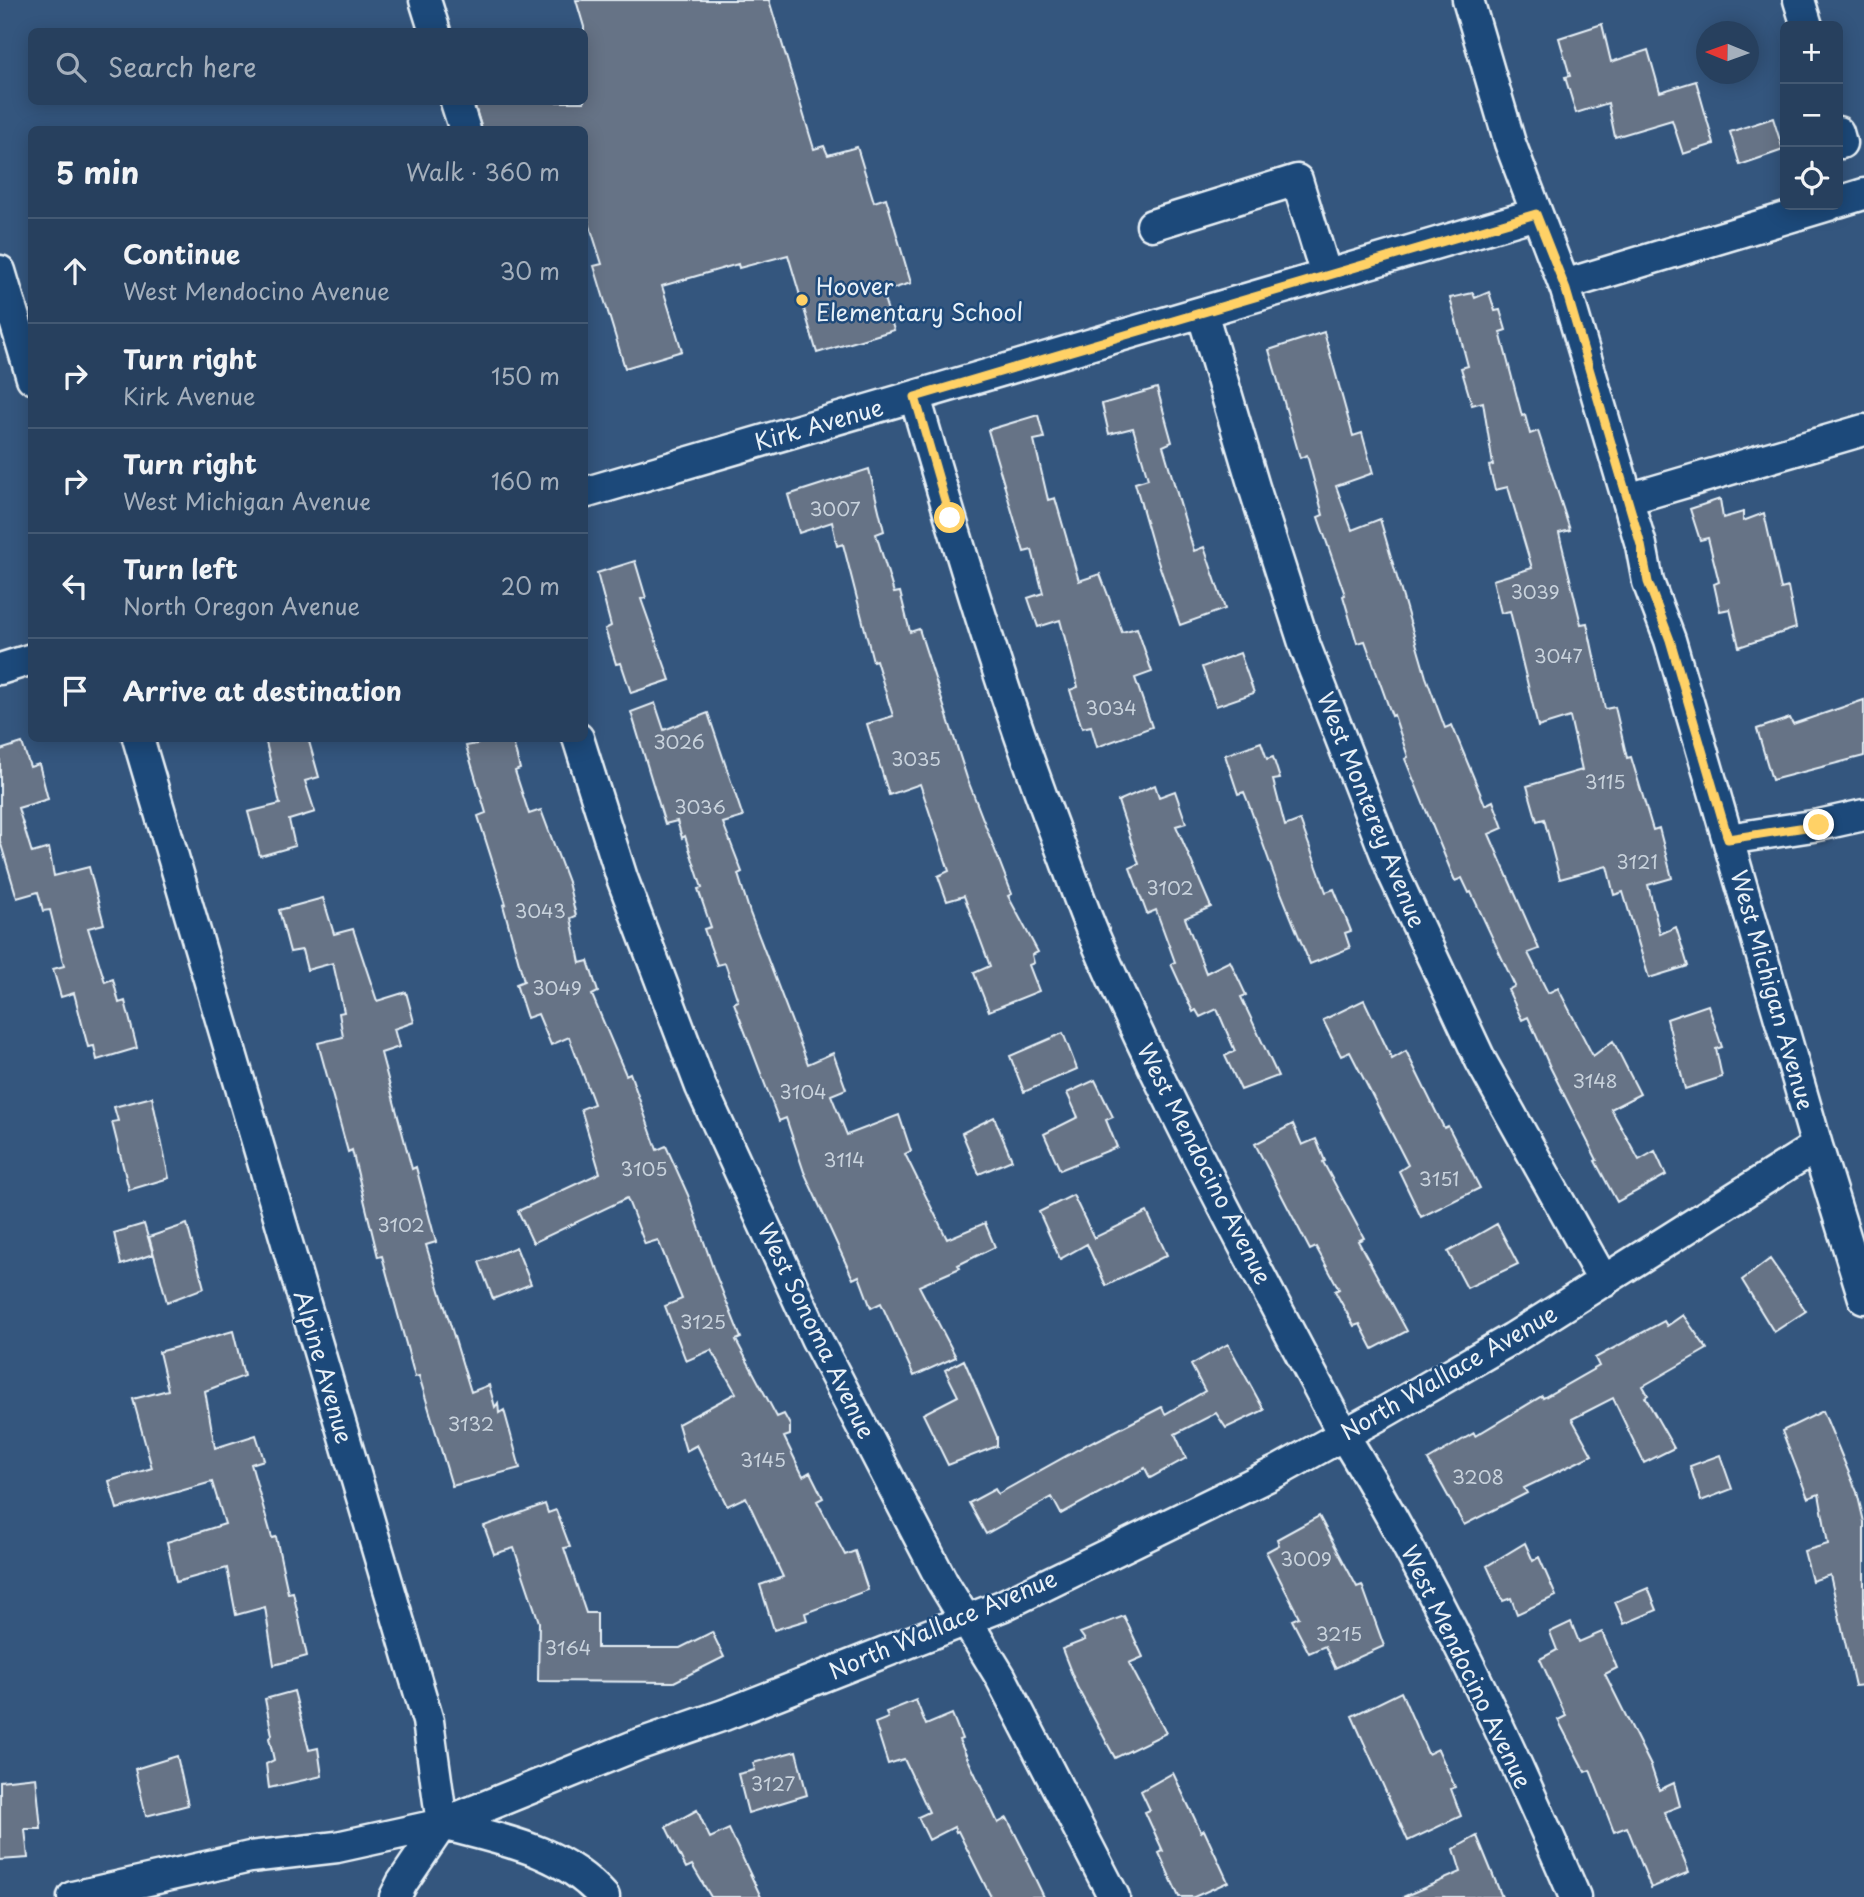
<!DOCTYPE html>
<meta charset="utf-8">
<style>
body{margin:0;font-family:"Playpen Sans",sans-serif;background:#334b67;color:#f1f3f6}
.controls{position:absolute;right:21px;top:21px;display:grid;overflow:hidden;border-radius:10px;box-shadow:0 4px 18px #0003}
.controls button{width:63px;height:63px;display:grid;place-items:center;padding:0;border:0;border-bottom:2px solid #435973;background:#27405e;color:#f1f3f6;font:35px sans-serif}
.compass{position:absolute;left:1696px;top:21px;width:63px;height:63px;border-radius:50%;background:#27405e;box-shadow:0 4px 18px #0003;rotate:271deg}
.stop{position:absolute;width:21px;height:21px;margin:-16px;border:5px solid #ffd166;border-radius:50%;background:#fff}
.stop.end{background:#ffd166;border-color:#fff;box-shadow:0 2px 7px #0008}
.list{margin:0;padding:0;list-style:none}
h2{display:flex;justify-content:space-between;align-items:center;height:91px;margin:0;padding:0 28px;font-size:30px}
h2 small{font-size:23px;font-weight:400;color:#a4afbc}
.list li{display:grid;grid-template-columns:46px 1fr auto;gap:21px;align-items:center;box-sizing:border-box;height:105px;padding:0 28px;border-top:2px solid #435973}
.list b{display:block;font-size:26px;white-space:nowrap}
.list p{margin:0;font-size:23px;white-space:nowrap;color:#a4afbc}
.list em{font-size:23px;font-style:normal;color:#a4afbc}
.icon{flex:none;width:38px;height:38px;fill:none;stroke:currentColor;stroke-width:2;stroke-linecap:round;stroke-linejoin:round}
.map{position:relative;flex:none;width:1864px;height:1897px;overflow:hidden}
.search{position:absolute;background:#27405e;box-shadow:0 4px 18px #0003;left:28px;top:28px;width:560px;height:77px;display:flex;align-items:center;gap:18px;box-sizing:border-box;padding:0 24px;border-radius:10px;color:#a4afbc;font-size:26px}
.panel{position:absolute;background:#27405e;box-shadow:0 4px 18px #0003;left:28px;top:126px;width:560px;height:616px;border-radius:10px}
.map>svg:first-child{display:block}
.building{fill:#667386;stroke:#e8f1f8;stroke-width:2}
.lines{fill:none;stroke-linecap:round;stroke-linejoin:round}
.minor-casing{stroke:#e8f1f8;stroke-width:35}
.minor{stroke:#1f4a7a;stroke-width:30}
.route{stroke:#ffd166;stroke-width:9}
.poi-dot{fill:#ffd166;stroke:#1f4a7a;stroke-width:2.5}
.labels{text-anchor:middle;stroke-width:5;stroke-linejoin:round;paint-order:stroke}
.number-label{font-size:19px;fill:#c8d2dc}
.poi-label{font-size:23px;fill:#e8f1f8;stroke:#1f4a7a;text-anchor:start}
.street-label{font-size:23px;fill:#e8f1f8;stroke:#1f4a7a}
</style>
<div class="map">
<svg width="1864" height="1897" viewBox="0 0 1864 1897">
<rect width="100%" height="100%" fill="#34567e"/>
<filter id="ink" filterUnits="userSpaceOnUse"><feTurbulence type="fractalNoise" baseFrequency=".0143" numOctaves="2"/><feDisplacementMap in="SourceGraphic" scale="14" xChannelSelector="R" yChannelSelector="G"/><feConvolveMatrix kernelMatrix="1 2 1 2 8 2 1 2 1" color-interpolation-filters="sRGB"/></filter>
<g filter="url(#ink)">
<path class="building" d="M 576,0 L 769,0 L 814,149 L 824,146 L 828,155 L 857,147 L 874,202 L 886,198 L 911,283 L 882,292 L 894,330 L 817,353 L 788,255 L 739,268 L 738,264 L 662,286 L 682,351 L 625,368 L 594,266 L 602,264 L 584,207 L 584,130 L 482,130 L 474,102 L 584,102 L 584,27 Z
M 1602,24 L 1611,62 L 1648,50 L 1660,92 L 1696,81 L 1714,144 L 1683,154 L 1672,120 L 1615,137 L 1608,103 L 1576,113 L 1565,77 L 1570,76 L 1559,38 Z
M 1773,118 L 1783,150 L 1740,165 L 1730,132 Z
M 1489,292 L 1495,311 L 1500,310 L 1506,330 L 1500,332 L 1522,416 L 1525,415 L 1530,434 L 1538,431 L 1570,530 L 1559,533 L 1581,624 L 1587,623 L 1605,709 L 1615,707 L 1627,758 L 1631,757 L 1653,830 L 1659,828 L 1672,878 L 1648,885 L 1660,934 L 1676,927 L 1688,966 L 1649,978 L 1623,892 L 1614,895 L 1607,866 L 1560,879 L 1544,819 L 1537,821 L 1527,786 L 1582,770 L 1570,717 L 1538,727 L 1510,611 L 1501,613 L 1493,580 L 1532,568 L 1508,487 L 1495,490 L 1489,466 L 1493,465 L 1483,402 L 1472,405 L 1461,368 L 1468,366 L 1450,298 L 1473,293 L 1475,298 Z
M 1324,332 L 1353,436 L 1362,433 L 1373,473 L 1336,486 L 1352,530 L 1380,519 L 1426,677 L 1445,728 L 1452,725 L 1485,805 L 1493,801 L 1503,828 L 1489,834 L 1539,949 L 1528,953 L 1548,993 L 1558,988 L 1593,1056 L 1613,1041 L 1640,1094 L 1611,1109 L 1639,1160 L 1655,1151 L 1666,1175 L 1617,1202 L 1595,1161 L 1597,1160 L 1550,1067 L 1528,1017 L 1522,1020 L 1508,990 L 1515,986 L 1471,892 L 1469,893 L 1462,878 L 1455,881 L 1405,759 L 1408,757 L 1394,715 L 1392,716 L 1365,641 L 1357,643 L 1343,596 L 1345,595 L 1318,517 L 1323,515 L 1307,455 L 1300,458 L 1269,350 Z
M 1157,388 L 1172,442 L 1163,446 L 1194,551 L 1204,547 L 1225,609 L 1180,625 L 1156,556 L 1135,483 L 1148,479 L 1133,428 L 1109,434 L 1102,404 Z
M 1038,415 L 1044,438 L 1034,440 L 1048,500 L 1055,498 L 1079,581 L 1100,574 L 1122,632 L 1137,628 L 1152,672 L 1135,678 L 1152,727 L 1097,747 L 1091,726 L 1082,728 L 1070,690 L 1078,687 L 1060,620 L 1038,627 L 1028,598 L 1043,593 L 1032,550 L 1024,552 L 988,430 Z
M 869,469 L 884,531 L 876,534 L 894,593 L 900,592 L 910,632 L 919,629 L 967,778 L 1012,894 L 1008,896 L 1038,952 L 1032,955 L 1034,963 L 1029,965 L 1039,991 L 989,1011 L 974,973 L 990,966 L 964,896 L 947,901 L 938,876 L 949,871 L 920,784 L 889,795 L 867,724 L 893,716 L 876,660 L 873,661 L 843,544 L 837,546 L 832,522 L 799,533 L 788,495 Z
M 1720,499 L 1723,518 L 1743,512 L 1743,521 L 1764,513 L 1781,589 L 1788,587 L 1796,628 L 1739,647 L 1730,609 L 1720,611 L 1714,584 L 1719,582 L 1708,538 L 1700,540 L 1690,509 Z
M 635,561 L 646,598 L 641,599 L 670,680 L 631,693 L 621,663 L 616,664 L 605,629 L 611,626 L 597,573 Z
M 1240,653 L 1254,693 L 1216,706 L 1202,667 Z
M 1864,700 L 1864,756 L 1772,780 L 1757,729 L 1790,718 L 1793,724 Z
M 655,703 L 664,730 L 708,713 L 743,817 L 723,823 L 742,872 L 738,874 L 750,913 L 808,1064 L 833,1053 L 846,1089 L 831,1095 L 847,1135 L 899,1115 L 911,1151 L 905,1154 L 947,1239 L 985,1223 L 995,1247 L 958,1265 L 960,1268 L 919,1286 L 956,1357 L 914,1376 L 881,1303 L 871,1308 L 859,1276 L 853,1279 L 804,1172 L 786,1118 L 779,1121 L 734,1003 L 738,1001 L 725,963 L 717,965 L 704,929 L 711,927 L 698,889 L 702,888 L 685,836 L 682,838 L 677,821 L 665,824 L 631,712 Z
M 265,738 L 308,738 L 319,777 L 305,781 L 315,812 L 289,820 L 295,846 L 260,856 L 248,812 L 280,804 Z
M 475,738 L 512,738 L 520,769 L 515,771 L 529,814 L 541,810 L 568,882 L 576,916 L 571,918 L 580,963 L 588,961 L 598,992 L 592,995 L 626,1075 L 630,1073 L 657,1150 L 666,1146 L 688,1195 L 713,1268 L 741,1338 L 736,1340 L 777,1417 L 784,1414 L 790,1425 L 790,1435 L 784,1437 L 803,1476 L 810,1472 L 823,1498 L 817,1501 L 845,1555 L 855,1551 L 868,1590 L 805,1613 L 807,1620 L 774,1630 L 760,1585 L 783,1577 L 746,1497 L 727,1506 L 697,1445 L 686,1451 L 678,1424 L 736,1393 L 711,1350 L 686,1361 L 665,1306 L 682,1299 L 658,1240 L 645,1244 L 627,1198 L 533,1243 L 518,1211 L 600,1173 L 581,1109 L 594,1104 L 569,1037 L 551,1045 L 538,1014 L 527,1018 L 516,984 L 524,981 L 503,905 L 506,904 L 478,816 L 486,813 L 466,746 L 477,744 Z
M 1261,742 L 1267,759 L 1273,757 L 1280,779 L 1273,780 L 1285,826 L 1300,820 L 1326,892 L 1334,889 L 1351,931 L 1345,933 L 1350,948 L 1310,964 L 1277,883 L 1248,802 L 1244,792 L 1238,794 L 1225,755 Z
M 22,743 L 30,767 L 39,764 L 48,799 L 18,808 L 32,853 L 49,848 L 54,876 L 89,867 L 104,924 L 88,928 L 105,982 L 113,979 L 119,1003 L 125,1001 L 137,1048 L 97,1060 L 94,1046 L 88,1047 L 74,993 L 61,997 L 53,969 L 64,966 L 50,910 L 43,911 L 38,892 L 17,898 L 0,841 L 0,750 Z
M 1155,785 L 1159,797 L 1175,791 L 1186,823 L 1176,826 L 1211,907 L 1185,918 L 1206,973 L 1230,961 L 1246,995 L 1241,997 L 1278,1076 L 1241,1090 L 1225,1056 L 1235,1051 L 1217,1009 L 1200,1017 L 1196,1010 L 1193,1012 L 1171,964 L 1175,962 L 1156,910 L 1147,914 L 1130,868 L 1139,864 L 1118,801 Z
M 323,898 L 334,934 L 353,929 L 377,1001 L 406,992 L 414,1022 L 394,1029 L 399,1047 L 381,1053 L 412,1169 L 416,1167 L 436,1242 L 426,1245 L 471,1392 L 489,1385 L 495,1407 L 498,1403 L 499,1413 L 504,1410 L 520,1468 L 452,1486 L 419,1376 L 415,1377 L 382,1256 L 378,1257 L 352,1150 L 348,1152 L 318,1043 L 343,1037 L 339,1013 L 344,1012 L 333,963 L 307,970 L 302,950 L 290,952 L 279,910 Z
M 1364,1000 L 1392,1059 L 1406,1051 L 1444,1128 L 1448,1126 L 1480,1188 L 1421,1217 L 1399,1171 L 1408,1165 L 1350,1052 L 1341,1056 L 1323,1020 Z
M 1708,1005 L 1722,1047 L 1716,1049 L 1722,1077 L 1685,1089 L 1667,1019 Z
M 1063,1033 L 1077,1069 L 1024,1092 L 1010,1056 Z
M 1095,1080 L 1113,1117 L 1106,1120 L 1117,1147 L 1060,1170 L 1044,1134 L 1078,1117 L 1067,1093 Z
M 152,1097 L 169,1178 L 129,1190 L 112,1122 L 118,1121 L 114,1107 Z
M 994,1117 L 1012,1160 L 979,1174 L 962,1133 Z
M 1293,1124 L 1302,1145 L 1316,1139 L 1325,1161 L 1323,1162 L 1364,1238 L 1358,1241 L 1407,1331 L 1373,1349 L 1360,1324 L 1354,1326 L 1335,1291 L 1339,1289 L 1316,1247 L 1310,1250 L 1255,1144 Z
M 1073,1195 L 1094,1238 L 1147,1212 L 1167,1255 L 1106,1286 L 1087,1244 L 1060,1259 L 1039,1212 Z
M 144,1224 L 153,1254 L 121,1265 L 114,1233 Z
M 187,1224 L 204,1288 L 167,1302 L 149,1237 Z
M 1497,1224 L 1518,1264 L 1467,1288 L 1448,1252 Z
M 516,1247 L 531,1284 L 493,1299 L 479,1262 Z
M 1770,1259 L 1806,1311 L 1774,1332 L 1742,1280 Z
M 1683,1315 L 1707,1349 L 1643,1386 L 1648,1395 L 1645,1397 L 1674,1448 L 1644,1463 L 1613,1398 L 1572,1419 L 1592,1455 L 1524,1488 L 1527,1493 L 1464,1525 L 1428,1460 L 1474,1433 L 1475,1436 L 1542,1396 L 1543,1398 L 1599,1366 L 1595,1358 L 1664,1321 L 1667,1326 Z
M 233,1331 L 244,1376 L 205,1391 L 215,1448 L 256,1435 L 264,1460 L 251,1464 L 272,1538 L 276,1537 L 288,1593 L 293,1592 L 307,1656 L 274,1665 L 265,1607 L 236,1615 L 227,1568 L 176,1582 L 167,1542 L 225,1524 L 212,1482 L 117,1509 L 109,1481 L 152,1468 L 133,1399 L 168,1390 L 159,1352 Z
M 1228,1344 L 1264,1410 L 1226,1428 L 1216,1413 L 1175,1434 L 1186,1458 L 1150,1478 L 1145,1468 L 1061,1514 L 1052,1497 L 986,1534 L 969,1503 L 995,1489 L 998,1494 L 1095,1440 L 1096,1441 L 1162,1407 L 1165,1414 L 1205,1391 L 1191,1365 Z
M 964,1360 L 997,1437 L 997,1446 L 948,1465 L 923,1414 L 958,1396 L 945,1370 Z
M 1823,1411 L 1857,1492 L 1864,1522 L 1864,1685 L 1855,1686 L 1830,1575 L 1812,1581 L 1804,1551 L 1828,1544 L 1819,1494 L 1808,1498 L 1782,1431 Z
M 1720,1455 L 1732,1489 L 1701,1501 L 1690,1466 Z
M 545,1504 L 548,1513 L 556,1510 L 570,1547 L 564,1548 L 586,1613 L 597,1613 L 597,1648 L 680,1648 L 712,1632 L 724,1657 L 674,1682 L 538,1681 L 539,1622 L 514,1548 L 494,1554 L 484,1526 Z
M 1319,1516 L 1357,1587 L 1362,1585 L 1384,1646 L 1335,1668 L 1325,1646 L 1309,1653 L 1292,1620 L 1299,1617 L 1266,1552 L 1279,1545 L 1277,1539 Z
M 1525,1543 L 1533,1561 L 1539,1557 L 1556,1596 L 1517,1614 L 1511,1598 L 1503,1601 L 1487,1566 Z
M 1648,1588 L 1657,1610 L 1624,1624 L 1615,1602 Z
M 1124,1616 L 1143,1657 L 1129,1663 L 1166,1733 L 1115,1758 L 1077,1687 L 1062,1649 L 1085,1640 L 1080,1633 Z
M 1571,1622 L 1579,1642 L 1602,1632 L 1617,1668 L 1605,1674 L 1651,1766 L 1659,1790 L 1674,1783 L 1680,1806 L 1664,1812 L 1689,1872 L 1651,1888 L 1627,1827 L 1614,1832 L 1590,1770 L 1585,1772 L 1558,1720 L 1566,1716 L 1540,1659 L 1557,1650 L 1550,1632 Z
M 294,1691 L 309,1750 L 318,1748 L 322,1776 L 269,1788 L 266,1764 L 274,1760 L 269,1738 L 272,1735 L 265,1699 Z
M 1401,1692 L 1428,1754 L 1438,1749 L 1455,1787 L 1451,1789 L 1461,1816 L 1408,1841 L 1352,1716 Z
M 916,1700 L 926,1725 L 952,1714 L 962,1739 L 959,1740 L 998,1823 L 1007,1818 L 1028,1859 L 1026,1860 L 1044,1897 L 991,1897 L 958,1831 L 956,1832 L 954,1827 L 929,1840 L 918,1817 L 929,1812 L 904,1759 L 888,1764 L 875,1723 L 888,1718 L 886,1712 Z
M 796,1751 L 807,1795 L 748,1813 L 738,1774 L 755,1770 L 753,1763 Z
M 177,1756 L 188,1805 L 146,1816 L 135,1769 Z
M 1173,1773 L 1201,1832 L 1204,1830 L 1228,1882 L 1194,1897 L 1179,1897 L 1159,1853 L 1163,1851 L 1145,1812 L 1150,1810 L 1141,1791 Z
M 36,1777 L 41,1829 L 25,1829 L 28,1858 L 0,1860 L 0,1781 Z
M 697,1810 L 710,1838 L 729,1829 L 761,1897 L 711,1897 L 692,1865 L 686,1868 L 666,1827 Z
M 1477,1836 L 1502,1897 L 1403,1897 L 1461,1872 L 1454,1849 Z"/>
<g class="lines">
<defs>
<path id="minor" d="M 425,0 L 435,32
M 1468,0 L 1510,143 L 1566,290 L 1641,545 L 1648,582 L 1670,640 L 1817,1146 L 1864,1298
M 1799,0 L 1807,26
M 456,102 L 465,130
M 1838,132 L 1841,143
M 1838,202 L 1864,194
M 1152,225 L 1297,180 L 1326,275
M 0,271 L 32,378
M 1564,285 L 1829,205
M 1202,312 L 1254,487 L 1305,646 L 1394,875 L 1481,1061 L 1604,1282
M 915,397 C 958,545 1002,693 1057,838 C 1070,871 1081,906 1095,938 C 1168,1108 1257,1270 1343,1434 C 1433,1581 1507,1739 1575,1897
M 584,493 L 1536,214
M 1628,499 L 1864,430
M 0,669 L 32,659
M 138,738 L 428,1721 L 442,1824
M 578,738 L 622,878 L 701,1087 L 816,1338 L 942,1581 L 1000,1676 L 1114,1897
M 1728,839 L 1819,825 L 1864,815
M 442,1824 C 502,1840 561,1849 604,1897
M 73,1897 L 250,1857 L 337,1847 L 442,1824 L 637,1745 L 724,1715 L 1002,1606 L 1278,1471 L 1383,1413 L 1513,1338 L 1817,1146
M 395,1897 L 402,1883 L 442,1824"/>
</defs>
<use href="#minor" class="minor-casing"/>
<use href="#minor" class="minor"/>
</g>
</g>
<g class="lines" filter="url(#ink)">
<path class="route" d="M 950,518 L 915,397 L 1536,214 L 1566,290 L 1641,545 L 1648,582 L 1670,640 L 1728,839 L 1819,825"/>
</g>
<circle class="poi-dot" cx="802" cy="300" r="7"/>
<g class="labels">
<g class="number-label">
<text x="835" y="516">3007</text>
<text x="1535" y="599">3039</text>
<text x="1558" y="663">3047</text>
<text x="1111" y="715">3034</text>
<text x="679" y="749">3026</text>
<text x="916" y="766">3035</text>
<text x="1605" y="789">3115</text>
<text x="700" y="814">3036</text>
<text x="1637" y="869">3121</text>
<text x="1170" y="895">3102</text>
<text x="540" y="918">3043</text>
<text x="557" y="995">3049</text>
<text x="1595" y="1088">3148</text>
<text x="803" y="1099">3104</text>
<text x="844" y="1167">3114</text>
<text x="644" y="1176">3105</text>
<text x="1439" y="1186">3151</text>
<text x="401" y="1232">3102</text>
<text x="703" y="1329">3125</text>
<text x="471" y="1431">3132</text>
<text x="763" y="1467">3145</text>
<text x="1478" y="1484">3208</text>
<text x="1306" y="1566">3009</text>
<text x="1339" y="1641">3215</text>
<text x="568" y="1655">3164</text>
<text x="773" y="1791">3127</text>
</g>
<g class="poi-label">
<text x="816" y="295">Hoover<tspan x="816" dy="26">Elementary School</tspan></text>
</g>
<g class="street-label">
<text transform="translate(819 425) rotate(-16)" y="8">Kirk Avenue</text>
<text transform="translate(1371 810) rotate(68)" y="8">West Monterey Avenue</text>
<text transform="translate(1772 990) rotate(74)" y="8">West Michigan Avenue</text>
<text transform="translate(1204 1164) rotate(63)" y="8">West Mendocino Avenue</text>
<text transform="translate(816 1331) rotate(64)" y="8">West Sonoma Avenue</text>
<text transform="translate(323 1367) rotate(74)" y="8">Alpine Avenue</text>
<text transform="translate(1449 1373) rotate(-30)" y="8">North Wallace Avenue</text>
<text transform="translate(943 1625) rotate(-23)" y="8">North Wallace Avenue</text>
<text transform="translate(1466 1667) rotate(64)" y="8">West Mendocino Avenue</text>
</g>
</g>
</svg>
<div class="controls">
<button>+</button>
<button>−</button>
<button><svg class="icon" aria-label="locate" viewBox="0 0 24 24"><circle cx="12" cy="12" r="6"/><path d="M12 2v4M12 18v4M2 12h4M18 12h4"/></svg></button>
</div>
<svg class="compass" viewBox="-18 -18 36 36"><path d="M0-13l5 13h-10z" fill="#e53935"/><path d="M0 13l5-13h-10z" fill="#a4afbc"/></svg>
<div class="stop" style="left:950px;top:518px"></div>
<div class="stop end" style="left:1819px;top:825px"></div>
<div class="search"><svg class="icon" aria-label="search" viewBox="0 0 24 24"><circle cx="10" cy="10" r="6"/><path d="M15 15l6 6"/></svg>Search here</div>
<section class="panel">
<h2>5 min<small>Walk · 360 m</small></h2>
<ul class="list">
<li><svg class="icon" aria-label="ahead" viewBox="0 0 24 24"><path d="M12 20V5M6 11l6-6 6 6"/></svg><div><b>Continue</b><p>West Mendocino Avenue</p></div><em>30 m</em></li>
<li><svg class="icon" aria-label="right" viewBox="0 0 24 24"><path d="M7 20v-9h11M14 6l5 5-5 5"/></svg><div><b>Turn right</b><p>Kirk Avenue</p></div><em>150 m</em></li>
<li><svg class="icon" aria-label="right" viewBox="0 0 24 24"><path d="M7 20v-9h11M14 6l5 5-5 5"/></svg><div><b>Turn right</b><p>West Michigan Avenue</p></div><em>160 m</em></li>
<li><svg class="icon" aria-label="left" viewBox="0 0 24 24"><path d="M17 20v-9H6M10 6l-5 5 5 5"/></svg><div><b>Turn left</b><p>North Oregon Avenue</p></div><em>20 m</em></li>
<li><svg class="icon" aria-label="arrive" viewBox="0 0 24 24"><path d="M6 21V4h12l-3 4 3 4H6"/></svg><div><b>Arrive at destination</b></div></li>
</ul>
</section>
</div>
